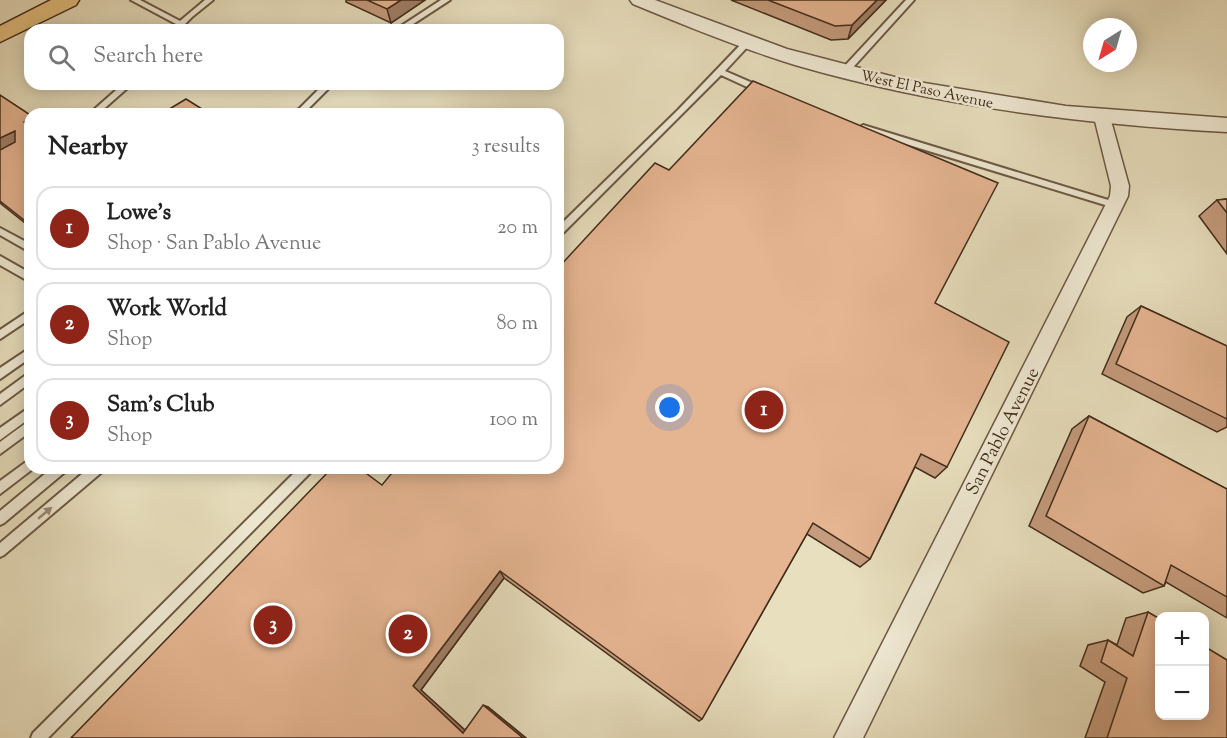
<!DOCTYPE html>
<meta charset="utf-8">
<style>
body{margin:0;font-family:"Sorts Mill Goudy",serif;background:#f2f2f2;color:#222}
.controls{position:absolute;right:18px;bottom:18px;display:grid;overflow:hidden;border-radius:12px;box-shadow:0 3px 15px #0003}
.controls button{width:54px;height:54px;display:grid;place-items:center;padding:0;border:0;border-bottom:2px solid #e0e0e0;background:#fff;color:#222;font:30px sans-serif}
.compass{position:absolute;left:1083px;top:18px;width:54px;height:54px;border-radius:50%;background:#fff;box-shadow:0 3px 15px #0003;rotate:217deg}
.you{position:absolute;left:670px;top:408px;width:21px;height:21px;margin:-15px;border:4px solid #fff;border-radius:50%;background:#1a73e8;box-shadow:0 0 0 9px #1a73e833}
.badge{display:grid;place-items:center;width:39px;height:39px;border-radius:50%;background:#8f2418;color:#fff;font-size:20px;font-weight:700}
.pin{position:absolute;translate:-50% -50%;border:3px solid #fff;box-shadow:0 2px 6px #0006}
.list{margin:0;padding:0;list-style:none}
h2{display:flex;justify-content:space-between;align-items:center;height:78px;margin:0;padding:0 24px;font-size:26px}
h2 small{font-size:20px;font-weight:400;color:#767676}
.list li{display:grid;grid-template-columns:39px 1fr auto;gap:18px;align-items:center;box-sizing:border-box;height:84px;margin:0 12px 12px;padding:0 12px;border:2px solid #e0e0e0;border-radius:18px}
.list b{display:block;font-size:22px;white-space:nowrap}
.list p{margin:0;font-size:20px;white-space:nowrap;color:#767676}
.list em{font-size:20px;font-style:normal;color:#767676}
.icon{flex:none;width:33px;height:33px;fill:none;stroke:currentColor;stroke-width:2;stroke-linecap:round;stroke-linejoin:round}
.map{position:relative;flex:none;width:1227px;height:738px;overflow:hidden}
.search{position:absolute;background:#fff;box-shadow:0 3px 15px #0003;left:24px;top:24px;width:540px;height:66px;display:flex;align-items:center;gap:15px;box-sizing:border-box;padding:0 21px;border-radius:18px;color:#767676;font-size:22px}
.panel{position:absolute;background:#fff;box-shadow:0 3px 15px #0003;left:24px;top:108px;width:540px;height:366px;border-radius:18px}
.map>svg:first-child{display:block}
.lines{fill:none;stroke-linecap:round;stroke-linejoin:round}
.service-casing{stroke:#6c5944;stroke-width:4}
.minor-casing{stroke:#6c5944;stroke-width:3}
.tertiary-casing{stroke:#6c5944;stroke-width:3}
.primary-casing{stroke:#422c1b;stroke-width:3}
.service{fill:#f0ead5;fill-rule:evenodd}
.minor{fill:#f0ead5;fill-rule:evenodd}
.tertiary{fill:#f0ead5;fill-rule:evenodd}
.primary{fill:#e4c07f;fill-rule:evenodd}
.wall{fill:#c59c7d;stroke:#422c1b;stroke-width:1.5}
.shaded-wall{fill:#a07f66;stroke:#422c1b;stroke-width:1.5}
.building{fill:#e5b591;stroke:#422c1b;stroke-width:1.5}
.oneway{fill:#998b78}
.labels{text-anchor:middle;stroke-width:5;stroke-linejoin:round;paint-order:stroke}
.far-street-label{font-size:15px;fill:#422c1b;stroke:#f0ead5}
.street-label{font-size:18px;fill:#422c1b;stroke:#f0ead5}
</style>
<div class="map">
<svg width="1227" height="738" viewBox="0 0 1227 738">
<rect width="100%" height="100%" fill="#e8dfbe"/>
<filter id="stains"><feTurbulence type="fractalNoise" baseFrequency=".00333" numOctaves="4"/><feColorMatrix values="0 0 0 0 .2 0 0 0 0 .09 0 0 0 0 .02 0 0 0 .5 -.17"/></filter>
<radialGradient id="worn" r=".72"><stop offset=".6" stop-color="#630" stop-opacity="0"/><stop offset="1" stop-color="#630" stop-opacity=".3"/></radialGradient>
<g class="lines">
<defs>
<path id="service" d="M 131,0 L 140,0 L 180,21 L 205,0 L 213,0 L 192,17 L 179,30 L 171,30 L 176,24 Z
M 441,0 L 450,0 L 404,30 L 395,30 Z
M 906,0 L 914,0 L 847,74 L 841,74 L 841,70 Z
M 745,40 L 752,42 L 725,71 L 764,88 L 764,92 L 758,92 L 721,75 L 561,235 L 558,236 L 558,227 L 678,110 Z
M 123,84 L 132,84 L 98,114 L 89,114 Z
M 324,84 L 333,84 L 303,114 L 294,114 Z
M 863,125 L 1118,203 L 1119,205 L 1115,208 L 860,130 L 859,128 Z
M 0,228 L 30,244 L 30,252 L 0,235 Z
M 0,256 L 30,273 L 30,282 L 0,265 Z
M 30,310 L 30,319 L 0,339 L 0,330 Z
M 30,348 L 30,358 L 0,379 L 0,368 Z
M 30,372 L 30,383 L 0,405 L 0,394 Z
M 30,407 L 30,418 L 0,440 L 0,428 Z
M 30,420 L 30,432 L 0,454 L 0,442 Z
M 30,459 L 30,468 L 34,468 L 0,494 L 0,481 Z
M 52,468 L 67,468 L 65,472 L 4,523 L 0,525 L 0,511 Z
M 89,468 L 104,468 L 102,472 L 4,555 L 0,557 L 0,543 Z
M 299,468 L 313,468 L 311,472 L 48,738 L 31,738 L 33,733 Z"/>
<path id="minor" d="M 1102,112 L 1108,113 L 1110,117 L 1129,186 L 1128,196 L 863,738 L 834,738 L 1110,196 L 1111,186 L 1094,117 L 1096,113 Z"/>
<path id="tertiary" d="M 630,0 L 655,0 L 787,49 L 906,80 L 1066,106 L 1227,118 L 1227,132 C 1081,124 936,106 795,65 C 740,48 686,26 633,4 Z"/>
<path id="primary" d="M 51,0 L 79,0 L 76,5 L 0,42 L 0,26 Z"/>
</defs>
<use href="#service" class="service-casing"/>
<use href="#minor" class="minor-casing"/>
<use href="#tertiary" class="tertiary-casing"/>
<use href="#primary" class="primary-casing"/>
<use href="#service" class="service"/>
<use href="#minor" class="minor"/>
<use href="#tertiary" class="tertiary"/>
<use href="#primary" class="primary"/>
</g>
<path class="wall" d="M 346,0 L 425,0 L 391,23 L 346,2 Z
M 731,0 L 886,0 L 848,39 L 831,40 Z
M 0,95 L 30,115 L 30,227 L 0,203 Z
M 1227,199 L 1227,254 L 1199,216 L 1217,200 Z
M 935,303 L 947,467 L 935,478 L 915,467 L 870,559 L 860,567 L 807,534 L 702,719 L 699,721 L 504,578 L 421,690 L 465,730 L 488,707 L 526,738 L 71,738 L 382,485 Z
M 1141,306 L 1227,346 L 1227,427 L 1217,432 L 1102,374 L 1127,317 Z
M 1089,416 L 1227,489 L 1227,618 L 1166,582 L 1164,586 L 1143,593 L 1029,526 L 1072,429 Z
M 1148,612 L 1227,738 L 1085,738 L 1105,682 L 1080,666 L 1088,645 L 1108,640 L 1117,645 L 1126,618 Z"/>
<path class="shaded-wall" d="M 401,0 L 425,0 L 391,23 L 387,9 Z
M 877,0 L 886,0 L 848,39 L 852,25 Z
M 30,119 L 30,128 L 24,122 Z
M 15,131 L 30,147 L 0,164 L 0,138 Z
M 500,571 L 504,578 L 421,690 L 469,734 L 463,733 L 413,686 Z
M 483,705 L 488,707 L 526,738 L 523,738 Z"/>
<path class="building" d="M 367,0 L 401,0 L 387,9 Z
M 768,0 L 877,0 L 852,25 L 835,26 Z
M 753,81 L 998,183 L 935,303 L 1009,342 L 947,467 L 921,454 L 870,559 L 813,523 L 702,719 L 500,571 L 413,686 L 463,733 L 483,705 L 523,738 L 71,738 L 332,468 L 359,468 L 382,485 L 396,468 L 558,468 L 558,268 L 655,163 L 669,170 Z
M 0,95 L 30,115 L 30,119 L 24,122 L 30,126 L 30,219 L 24,220 L 0,201 L 0,150 L 15,142 L 15,131 L 0,138 Z
M 186,99 L 210,114 L 161,114 Z
M 1227,199 L 1227,213 L 1217,200 Z
M 1141,306 L 1227,346 L 1227,419 L 1116,364 Z
M 1089,416 L 1227,489 L 1227,597 L 1171,565 L 1164,586 L 1046,516 Z
M 1148,612 L 1160,619 L 1160,716 L 1204,716 L 1204,646 L 1227,660 L 1227,738 L 1107,738 L 1127,678 L 1101,662 L 1108,640 L 1133,656 Z"/>
<defs><path id="oneway-solid" d="M-6-.8H1V-3.2L6.5 0L1 3.2V.8H-6Z" transform="scale(1.5)"/></defs>
<use class="oneway" href="#oneway-solid" transform="translate(45 513) rotate(-40)"/>
<g class="labels">
<g class="far-street-label">
<text transform="translate(927 89) rotate(12)" y="5">West El Paso Avenue</text>
</g>
<g class="street-label">
<text transform="translate(1002 431) rotate(-63)" y="6">San Pablo Avenue</text>
</g>
</g>
<rect width="100%" height="100%" filter="url(#stains)"/>
<rect width="100%" height="100%" fill="url(#worn)"/>
</svg>
<div class="controls">
<button>+</button>
<button>−</button>
</div>
<svg class="compass" viewBox="-18 -18 36 36"><path d="M0-13l5 13h-10z" fill="#e53935"/><path d="M0 13l5-13h-10z" fill="#767676"/></svg>
<div class="you"></div>
<div class="pin badge" style="left:764px;top:410px">1</div>
<div class="pin badge" style="left:408px;top:634px">2</div>
<div class="pin badge" style="left:273px;top:625px">3</div>
<div class="search"><svg class="icon" aria-label="search" viewBox="0 0 24 24"><circle cx="10" cy="10" r="6"/><path d="M15 15l6 6"/></svg>Search here</div>
<section class="panel">
<h2>Nearby<small>3 results</small></h2>
<ul class="list">
<li><span class="badge">1</span><div><b>Lowe's</b><p>Shop · San Pablo Avenue</p></div><em>20 m</em></li>
<li><span class="badge">2</span><div><b>Work World</b><p>Shop</p></div><em>80 m</em></li>
<li><span class="badge">3</span><div><b>Sam's Club</b><p>Shop</p></div><em>100 m</em></li>
</ul>
</section>
</div>
